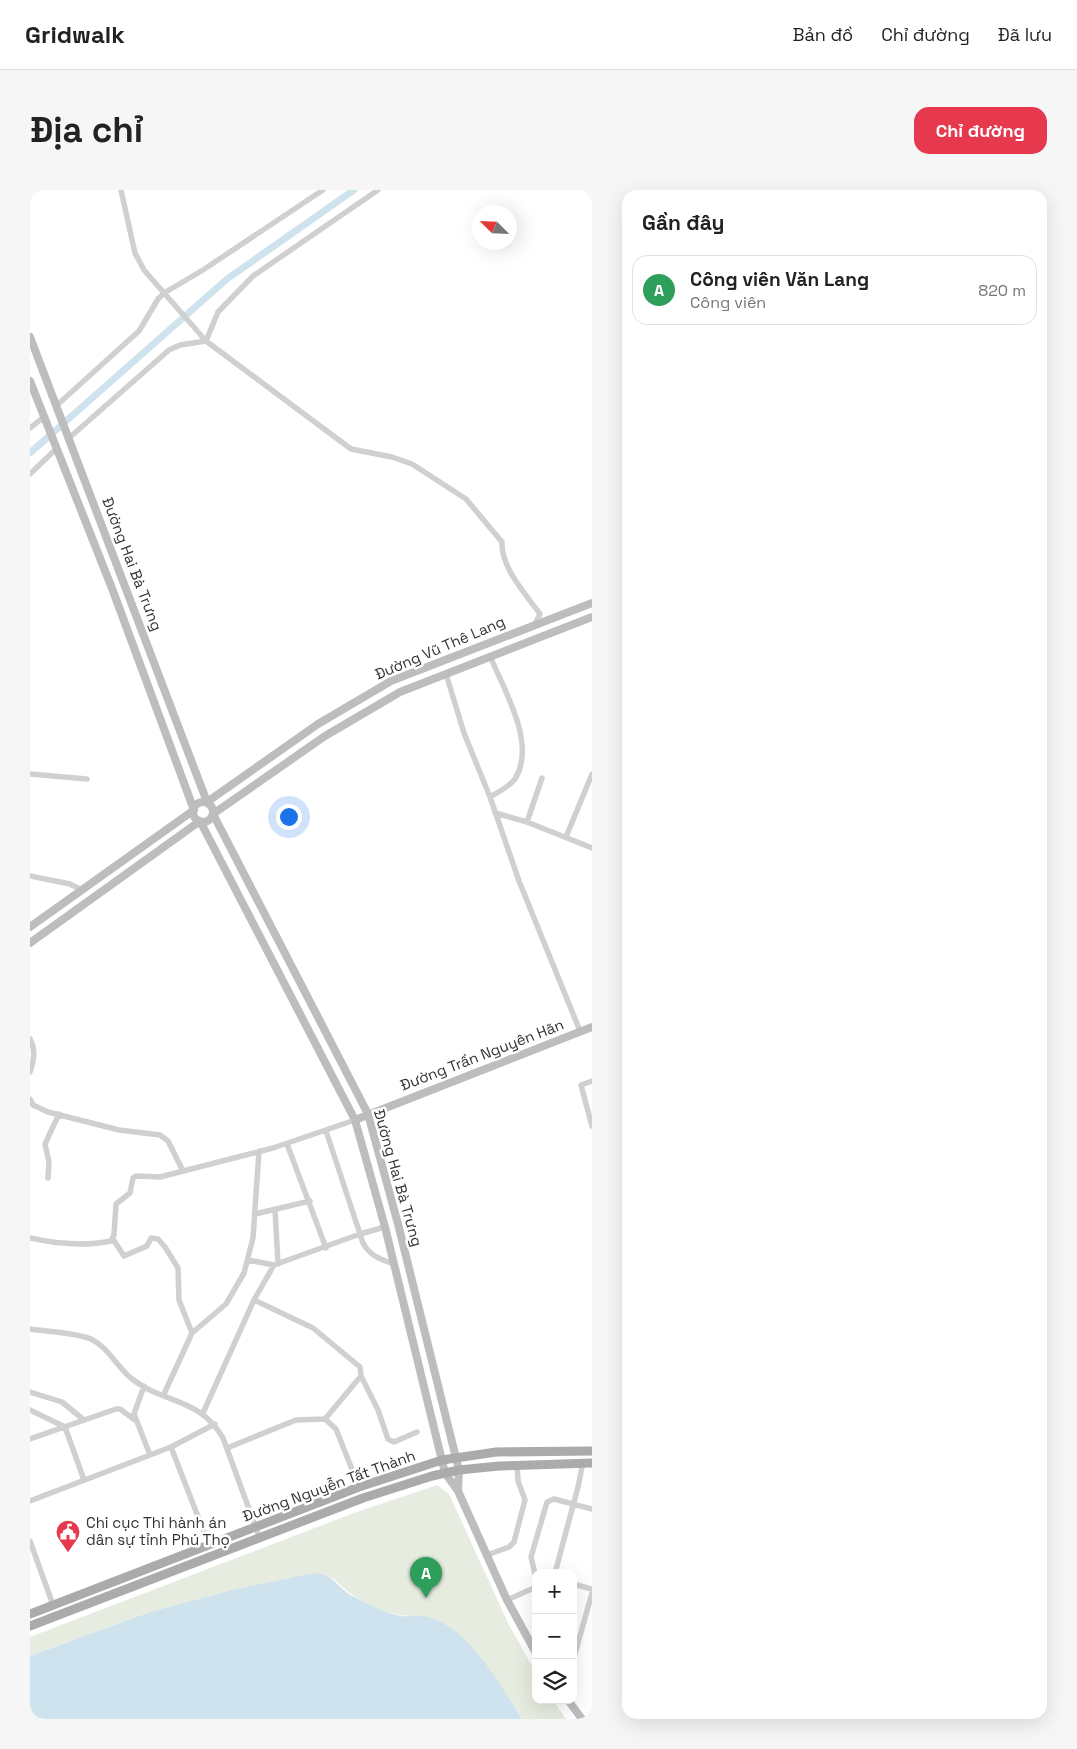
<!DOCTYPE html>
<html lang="vi">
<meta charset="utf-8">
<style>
body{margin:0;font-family:"Space Grotesk",sans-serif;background:#f6f6f6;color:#222}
.controls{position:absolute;right:15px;bottom:15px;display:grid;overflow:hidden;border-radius:10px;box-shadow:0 5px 20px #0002}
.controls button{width:45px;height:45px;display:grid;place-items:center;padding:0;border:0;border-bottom:1px solid #e0e0e0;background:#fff;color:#222;font:25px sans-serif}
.compass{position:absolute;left:442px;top:15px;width:45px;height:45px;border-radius:50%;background:#fff;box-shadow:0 5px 20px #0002;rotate:294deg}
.you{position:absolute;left:258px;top:626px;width:18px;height:18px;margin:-12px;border:4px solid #fff;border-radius:50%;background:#1a73e8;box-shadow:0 0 0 8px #1a73e833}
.badge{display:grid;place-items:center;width:32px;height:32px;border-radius:50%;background:#e6394e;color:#fff;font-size:16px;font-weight:700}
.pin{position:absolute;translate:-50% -41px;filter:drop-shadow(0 1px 2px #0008)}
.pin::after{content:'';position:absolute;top:26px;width:18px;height:15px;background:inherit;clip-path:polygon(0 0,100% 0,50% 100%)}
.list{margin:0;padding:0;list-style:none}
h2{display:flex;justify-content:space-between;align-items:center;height:65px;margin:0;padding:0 20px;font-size:21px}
h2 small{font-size:16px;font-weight:400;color:#767676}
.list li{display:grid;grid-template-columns:32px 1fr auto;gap:15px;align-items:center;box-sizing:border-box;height:70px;margin:0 10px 10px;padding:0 10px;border:1px solid #e0e0e0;border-radius:15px}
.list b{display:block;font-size:19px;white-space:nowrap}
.list p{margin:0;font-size:16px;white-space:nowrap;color:#767676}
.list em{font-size:16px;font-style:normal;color:#767676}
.icon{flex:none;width:28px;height:28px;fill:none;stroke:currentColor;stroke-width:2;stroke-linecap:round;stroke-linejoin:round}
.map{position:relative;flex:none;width:562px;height:1529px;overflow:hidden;border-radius:15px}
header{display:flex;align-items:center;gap:30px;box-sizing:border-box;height:70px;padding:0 25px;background:#fff;border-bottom:1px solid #e0e0e0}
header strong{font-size:24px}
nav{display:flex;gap:28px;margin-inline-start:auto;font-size:18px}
.intro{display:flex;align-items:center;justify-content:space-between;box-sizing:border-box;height:120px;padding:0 30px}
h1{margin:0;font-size:35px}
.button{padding:12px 22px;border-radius:15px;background:#e6394e;color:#fff;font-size:18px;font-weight:700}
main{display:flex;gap:30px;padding:0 30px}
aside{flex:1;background:#fff;border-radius:15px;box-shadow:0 5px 20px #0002}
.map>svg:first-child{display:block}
.green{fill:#e6ecdf}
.water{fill:#cfe3ee}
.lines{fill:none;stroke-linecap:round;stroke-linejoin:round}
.canal{stroke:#cfe3ee;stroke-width:7}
.street{stroke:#d0d0d0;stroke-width:5.5}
.secondary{stroke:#bdbdbd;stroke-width:8}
.primary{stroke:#ababab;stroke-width:9}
.labels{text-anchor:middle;stroke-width:5;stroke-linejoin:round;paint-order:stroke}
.street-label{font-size:15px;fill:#333;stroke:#fff}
.poi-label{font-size:15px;fill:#333;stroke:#fff;text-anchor:start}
</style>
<header>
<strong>Gridwalk</strong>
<nav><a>Bản đồ</a><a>Chỉ đường</a><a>Đã lưu</a></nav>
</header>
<div class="intro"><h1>Địa chỉ</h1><a class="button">Chỉ đường</a></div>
<main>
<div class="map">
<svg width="562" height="1529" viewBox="0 0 562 1529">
<rect width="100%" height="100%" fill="#fff"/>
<path class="green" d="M 407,1295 L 419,1304 L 479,1435 L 506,1483 L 506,1510 L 523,1510 L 536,1529 L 492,1529 C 468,1493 444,1444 400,1428 C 391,1425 379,1427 369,1425 C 344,1420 321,1407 303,1388 L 163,1412 L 120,1422 L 0,1466 L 0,1447 L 324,1323 Z"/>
<path class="water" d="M 284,1383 C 302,1384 306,1395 319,1404 C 324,1407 330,1410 336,1413 C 347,1418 359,1424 371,1426 C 380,1427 390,1425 398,1427 C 439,1437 471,1496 492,1529 L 0,1529 L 0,1466 L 120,1422 L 207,1399 Z"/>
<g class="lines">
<path class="canal" d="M 0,263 L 197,89 L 324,0"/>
<path class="street" d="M 91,0 L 105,63 L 114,80 L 176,151 L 321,259 L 362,267 L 382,274 L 436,309 L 472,352 C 471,378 495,403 510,424 L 505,434
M 26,216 L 109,141 L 128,109 L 134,103 L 173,80 L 293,0
M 0,238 L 14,227
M 39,248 L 139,160 L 150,155 L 176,151 L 188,122 L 223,86 L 348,0
M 0,284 L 26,259
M 416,484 L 434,543 L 460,607 L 489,691 L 550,841
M 0,584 L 57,589
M 460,607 C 468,602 479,597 485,589 C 507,554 474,500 460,466
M 465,623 L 497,632 L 562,658
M 497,632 L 512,588
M 536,647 L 562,584
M 0,686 L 40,694 L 52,700
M 0,849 C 6,860 4,870 0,882
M 562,891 L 551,895 L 562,936
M 0,909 L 3,915 L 18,922 L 89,940 L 130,945 L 138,951 L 153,981
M 296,941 L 333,1053 C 340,1066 351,1070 365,1074
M 257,954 L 296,1058
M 18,988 L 19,972 L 15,954 L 29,924
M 245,1019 L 248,1074
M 225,1024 L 280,1011
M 0,1048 C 27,1054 53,1057 81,1051 L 84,1045 L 86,1014 L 100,1003 L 103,988 L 106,986 L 130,987 L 243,958 L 325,930
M 83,1049 L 94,1066 L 117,1056 L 121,1048 L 128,1049 L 135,1057 L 148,1078 L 149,1110 L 162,1143
M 218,1070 L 244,1075 L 330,1044 L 355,1037
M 224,1110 L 283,1138 L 330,1177 L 331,1186 L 295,1229
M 0,1139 C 19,1142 42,1142 61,1149 C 78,1157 87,1177 102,1189 C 134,1214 169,1207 193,1248 L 230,1349
M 331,1186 L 348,1220 L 358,1249 L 364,1252 L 387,1242
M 114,1196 L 104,1224 L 120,1265
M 0,1202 L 32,1212 L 54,1230
M 134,1204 L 162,1143 L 196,1114 L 214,1083 L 223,1048 L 229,961
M 0,1220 L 35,1237 L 54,1290
M 173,1223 L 224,1110 L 244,1075
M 0,1249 L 86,1219 L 90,1219 L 105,1230
M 141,1257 L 179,1355
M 197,1258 L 266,1230 L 295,1229 L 306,1239 L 329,1297
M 0,1311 L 141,1257 L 185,1234
M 0,1351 L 23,1415
M 457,1365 L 479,1357 L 484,1352 L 495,1310 L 488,1291 L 487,1274
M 525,1383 L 548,1297 L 553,1272
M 506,1388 L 501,1367 L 517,1312 L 524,1309 L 562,1319
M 543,1394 L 562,1399
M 477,1410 L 506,1397
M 503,1458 L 506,1447
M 543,1471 L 562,1403"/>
<path class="secondary" d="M 0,147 L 177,612 L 288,534 L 361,491 L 562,413
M 0,191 L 83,401 L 164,620 L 0,737
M163 622a10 10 0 1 1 20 0a10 10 0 1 1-20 0Z
M 0,753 L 170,631 L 325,930 L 355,1037 L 415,1283 L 428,1301 L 477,1410 L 506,1463
M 325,930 L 562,837
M 428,1301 L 429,1280 L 368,1034 L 338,924 L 183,624 L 295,546 L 370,502 L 562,427
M 538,1510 L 552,1529"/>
<path class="primary" d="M 0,1424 L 329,1297 L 412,1270 L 466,1262 L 562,1261
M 0,1436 L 333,1308 L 402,1286 L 429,1280 L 469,1276 L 562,1273"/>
</g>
<defs>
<symbol id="civic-pin" viewBox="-11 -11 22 30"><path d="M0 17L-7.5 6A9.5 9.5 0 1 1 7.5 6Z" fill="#e6394e" stroke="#fff"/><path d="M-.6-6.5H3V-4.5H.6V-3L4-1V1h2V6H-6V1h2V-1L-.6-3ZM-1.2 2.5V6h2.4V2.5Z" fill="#fff"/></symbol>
</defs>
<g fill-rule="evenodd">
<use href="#civic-pin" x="24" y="1328" width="28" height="38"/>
</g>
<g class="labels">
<g class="street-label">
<text transform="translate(102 374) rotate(69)" y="5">Đường Hai Bà Trưng</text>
<text transform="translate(410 458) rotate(-23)" y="5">Đường Vũ Thê Lang</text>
<text transform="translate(452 865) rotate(-21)" y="5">Đường Trần Nguyên Hãn</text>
<text transform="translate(368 988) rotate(74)" y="5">Đường Hai Bà Trưng</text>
<text transform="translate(299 1296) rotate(-20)" y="5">Đường Nguyễn Tất Thành</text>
</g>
<g class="poi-label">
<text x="56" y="1338">Chi cục Thi hành án<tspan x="56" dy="17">dân sự tỉnh Phú Thọ</tspan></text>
</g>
</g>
</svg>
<div class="controls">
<button>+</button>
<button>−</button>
<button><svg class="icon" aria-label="layers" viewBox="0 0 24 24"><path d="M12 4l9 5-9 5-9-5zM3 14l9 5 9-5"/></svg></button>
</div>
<svg class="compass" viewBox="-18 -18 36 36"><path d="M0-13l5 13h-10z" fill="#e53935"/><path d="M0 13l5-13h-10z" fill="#767676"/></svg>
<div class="you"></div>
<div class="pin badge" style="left:396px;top:1408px;background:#2e9e5b">A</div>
</div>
<aside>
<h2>Gần đây<small></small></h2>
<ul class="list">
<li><span class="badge" style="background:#2e9e5b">A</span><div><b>Công viên Văn Lang</b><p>Công viên</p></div><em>820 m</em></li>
</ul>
</aside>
</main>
